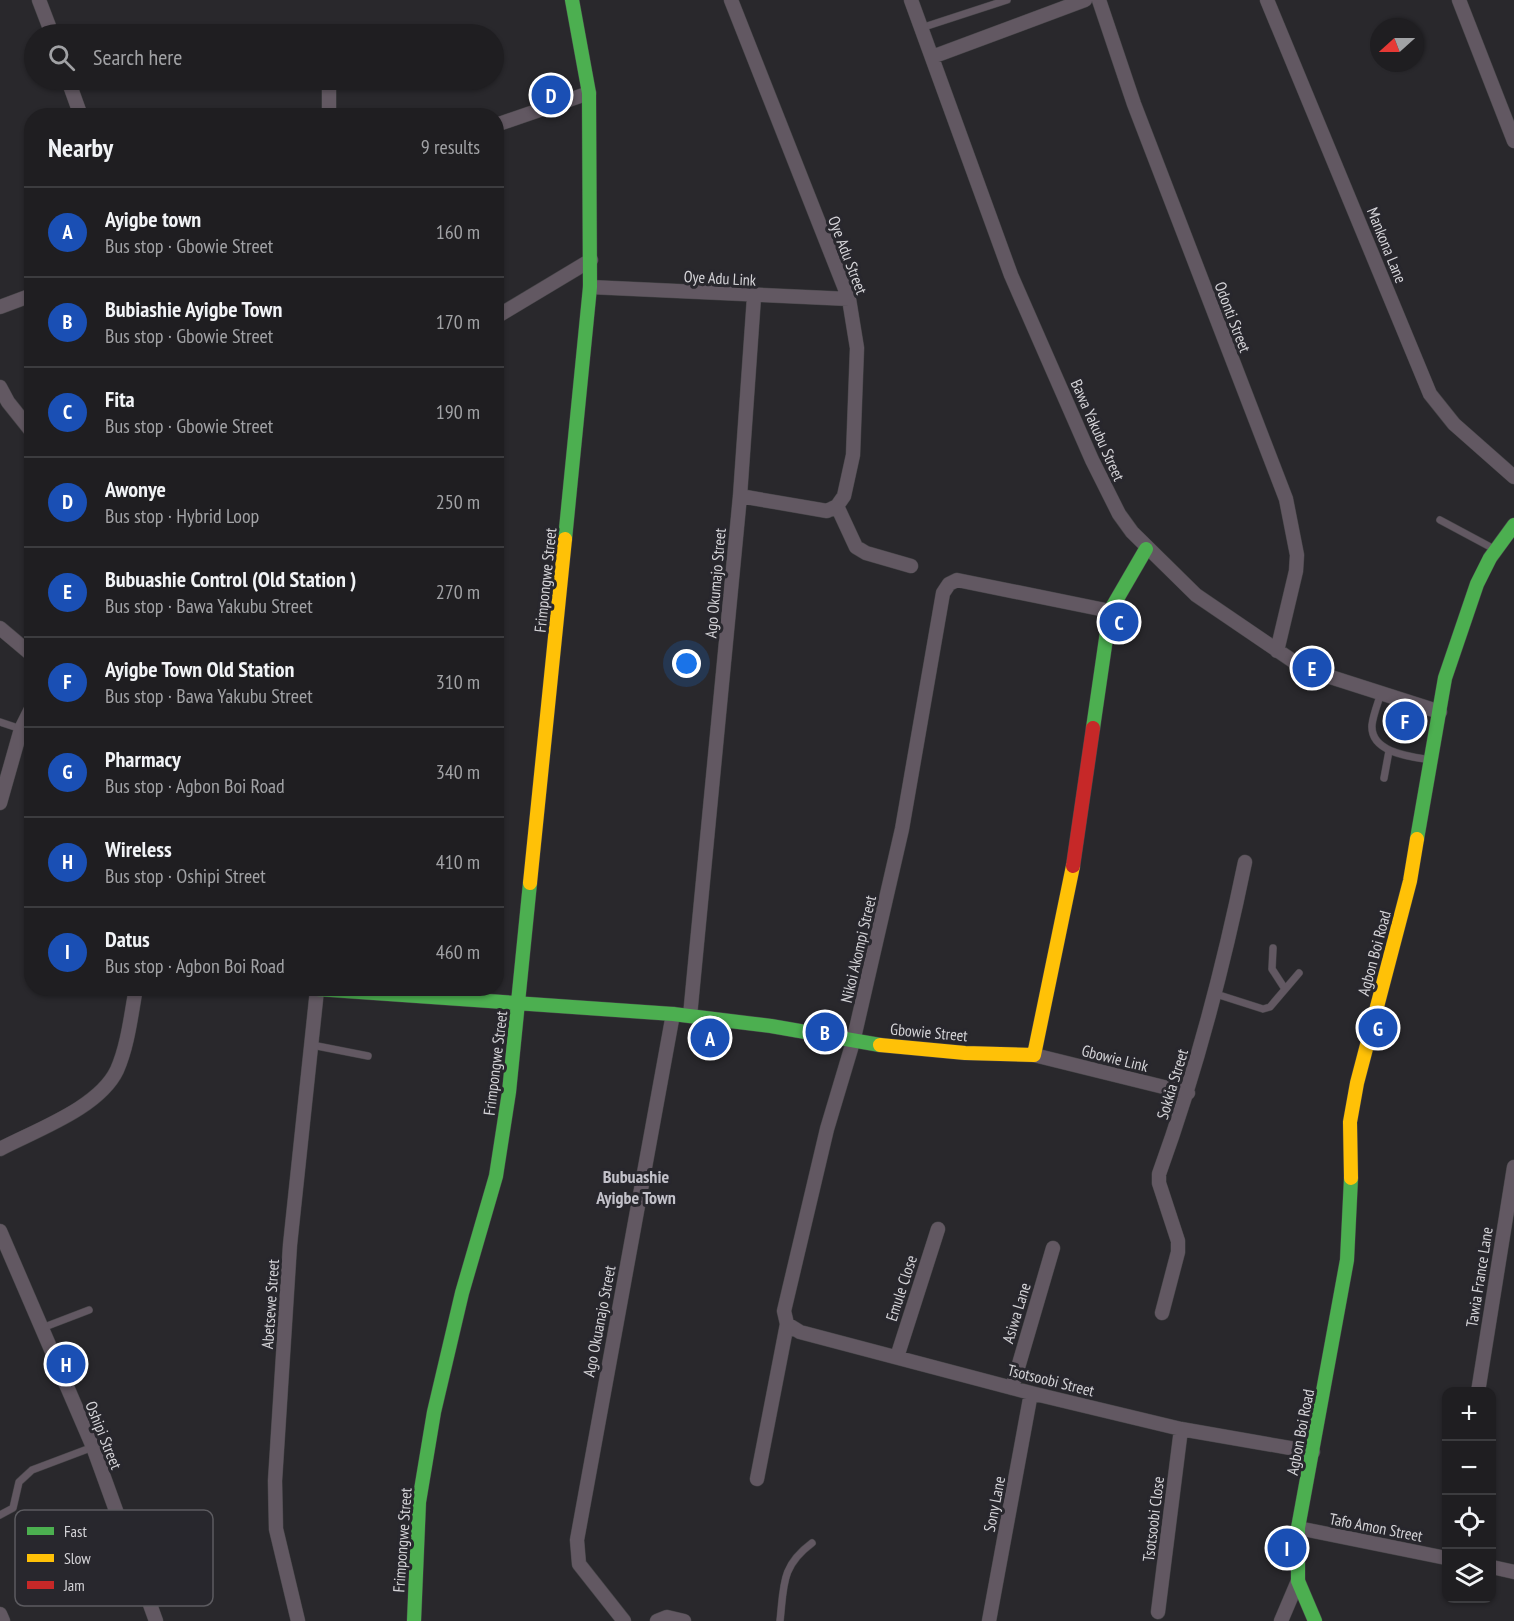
<!DOCTYPE html>
<meta charset="utf-8">
<style>
body{margin:0;font-family:"PT Sans Narrow",sans-serif;background:#2c2b2e;color:#f1f3f6}
.controls{position:absolute;right:18px;bottom:18px;display:grid;overflow:hidden;border-radius:12px;box-shadow:0 2px 4px #0004}
.controls button{width:54px;height:54px;display:grid;place-items:center;padding:0;border:0;border-bottom:2px solid #3c3c3f;background:#1f1e21;color:#f1f3f6;font:30px sans-serif}
.compass{position:absolute;left:1370px;top:18px;width:54px;height:54px;border-radius:50%;background:#1f1e21;box-shadow:0 2px 4px #0004;rotate:249deg}
.you{position:absolute;left:687px;top:664px;width:21px;height:21px;margin:-15px;border:4px solid #fff;border-radius:50%;background:#1a73e8;box-shadow:0 0 0 9px #1a73e833}
.badge{display:grid;place-items:center;width:39px;height:39px;border-radius:50%;background:#db2777;color:#fff;font-size:20px;font-weight:700}
.pin{position:absolute;translate:-50% -50%;border:3px solid #fff;box-shadow:0 2px 6px #0006}
.list{margin:0;padding:0;list-style:none}
h2{display:flex;justify-content:space-between;align-items:center;height:78px;margin:0;padding:0 24px;font-size:26px}
h2 small{font-size:20px;font-weight:400;color:#a1a2a5}
.list li{display:grid;grid-template-columns:39px 1fr auto;gap:18px;align-items:center;box-sizing:border-box;height:90px;padding:0 24px;border-top:2px solid #3c3c3f}
.list b{display:block;font-size:22px;white-space:nowrap}
.list p{margin:0;font-size:20px;white-space:nowrap;color:#a1a2a5}
.list em{font-size:20px;font-style:normal;color:#a1a2a5}
.icon{flex:none;width:33px;height:33px;fill:none;stroke:currentColor;stroke-width:2;stroke-linecap:round;stroke-linejoin:round}
.map{position:relative;flex:none;width:1514px;height:1621px;overflow:hidden}
.search{position:absolute;background:#1f1e21;box-shadow:0 2px 4px #0004;left:24px;top:24px;width:480px;height:66px;display:flex;align-items:center;gap:15px;box-sizing:border-box;padding:0 21px;border-radius:33px;color:#a1a2a5;font-size:22px}
.panel{position:absolute;background:#1f1e21;box-shadow:0 2px 4px #0004;left:24px;top:108px;width:480px;height:888px;border-radius:24px}
.map>svg:first-child{display:block}
.lines{fill:none;stroke-linecap:round;stroke-linejoin:round}
.lane-casing{stroke:#454447;stroke-width:8}
.street-casing{stroke:#454447;stroke-width:15}
.fast-casing{stroke:#454447;stroke-width:15}
.slow-casing{stroke:#454447;stroke-width:15}
.jam-casing{stroke:#454447;stroke-width:15}
.lane{stroke:#625862;stroke-width:7}
.street{stroke:#625862;stroke-width:14}
.fast{stroke:#4caf50;stroke-width:14}
.slow{stroke:#ffc107;stroke-width:14}
.jam{stroke:#c62828;stroke-width:14}
.labels{text-anchor:middle;stroke-width:6;stroke-linejoin:round;paint-order:stroke}
.street-label{font-size:16px;fill:#d5d4d8;stroke:#28272d}
.neighbourhood-label{font-size:18px;font-weight:bold;fill:#c3c2ca;stroke:#28272d}
.key{fill:#28272d;stroke:#5c5b60;stroke-width:1.5}
.key-label{font-size:16px;fill:#d5d4d8}
</style>
<div class="map">
<svg width="1514" height="1621" viewBox="0 0 1514 1621">
<rect width="100%" height="100%" fill="#29282c"/>
<g class="lines">
<defs>
<path id="lane" d="M 921,28 L 1007,0
M 1440,520 L 1496,550
M 1381,693 C 1378,703 1373,715 1372,725 C 1370,753 1412,757 1431,760
M 0,722 L 21,729
M 1384,778 L 1389,751
M 1273,948 L 1272,969 L 1285,989
M 1216,994 L 1263,1009 L 1270,1007 L 1299,973
M 312,1045 L 368,1056
M 42,1328 L 89,1310
M 0,1515 L 13,1508 L 19,1482 L 32,1470 L 93,1447
M 780,1621 C 784,1585 781,1566 812,1543"/>
<path id="street" d="M 39,0 L 52,34
M 731,0 L 849,299 L 857,348 L 853,455 L 844,496 L 837,506 L 827,511 L 740,496
M 911,0 L 1011,275 L 1092,460 L 1119,514 L 1132,532 L 1196,595 L 1293,661 L 1315,672 L 1440,712
M 1099,0 L 1134,104 L 1286,499 L 1297,555 L 1296,571 L 1277,651
M 1267,0 L 1430,394 L 1454,424 L 1514,477
M 1459,0 L 1514,141
M 932,57 L 1085,0
M 68,80 L 81,116
M 329,80 L 329,116
M 496,125 L 589,93
M 590,287 L 849,299
M 0,307 L 32,295
M 496,317 L 591,260
M 0,387 L 8,402 L 32,432
M 837,506 L 856,547 L 866,553 L 911,566
M 0,628 L 32,655
M 0,803 L 21,729 L 32,707
M 690,1016 L 740,496 L 754,297
M 1034,1055 L 1188,1093
M 0,1149 C 36,1130 99,1108 117,1070 C 128,1045 131,1015 136,988
M 0,1231 L 93,1447 L 156,1621
M 1162,1313 L 1178,1252 L 1178,1241 L 1159,1183 L 1159,1174 C 1196,1072 1223,969 1245,862
M 787,1324 L 800,1332 L 1031,1393 L 1181,1429 L 1313,1452
M 897,1357 L 938,1229
M 1012,1388 L 1053,1248
M 1478,1392 L 1514,1167
M 757,1479 L 787,1324 L 784,1311 L 827,1129 L 853,1042 L 902,829 L 943,593 L 949,584 L 957,580 L 1110,611
M 1298,1528 L 1446,1558
M 1492,1567 L 1514,1572
M 1158,1612 L 1181,1429
M 0,1614 L 3,1621
M 298,1621 L 276,1529 L 275,1481 L 290,1245 L 317,990
M 624,1621 L 579,1564 L 577,1540 L 673,1014
M 657,1621 L 667,1617 L 684,1621
M 989,1621 L 1031,1393
M 1281,1621 L 1298,1581"/>
<path id="fast" d="M 565,539 L 590,287 L 589,93 L 572,0
M 1093,728 L 1110,611 L 1146,549
M 1417,839 L 1445,678 L 1477,584 L 1490,558 L 1514,525
M 302,988 L 673,1014 L 771,1026 L 880,1045
M 414,1621 L 419,1502 L 434,1412 L 462,1293 L 496,1176 L 509,1092 L 530,883
M 1315,1621 L 1298,1581 L 1298,1528 L 1347,1260 L 1351,1178"/>
<path id="slow" d="M 530,883 L 565,539
M 880,1045 L 965,1053 L 1034,1055 L 1073,866
M 1351,1178 L 1350,1122 L 1357,1083 L 1410,881 L 1417,839"/>
<path id="jam" d="M 1073,866 L 1093,728"/>
</defs>
<use href="#lane" class="lane-casing"/>
<use href="#street" class="street-casing"/>
<use href="#fast" class="fast-casing"/>
<use href="#slow" class="slow-casing"/>
<use href="#jam" class="jam-casing"/>
<use href="#lane" class="lane"/>
<use href="#street" class="street"/>
<use href="#fast" class="fast"/>
<use href="#slow" class="slow"/>
<use href="#jam" class="jam"/>
</g>
<g class="labels">
<g class="street-label">
<text transform="translate(1387 245) rotate(68)" y="6">Mankona Lane</text>
<text transform="translate(848 255) rotate(69)" y="6">Oye Adu Street</text>
<text transform="translate(720 278) rotate(3)" y="6">Oye Adu Link</text>
<text transform="translate(1233 317) rotate(69)" y="6">Odonti Street</text>
<text transform="translate(1098 430) rotate(66)" y="6">Bawa Yakubu Street</text>
<text transform="translate(545 580) rotate(-84)" y="6">Frimpongwe Street</text>
<text transform="translate(715 583) rotate(-85)" y="6">Ago Okumajo Street</text>
<text transform="translate(858 949) rotate(-77)" y="6">Nikoi Akompi Street</text>
<text transform="translate(1374 953) rotate(-75)" y="6">Agbon Boi Road</text>
<text transform="translate(929 1032) rotate(5)" y="6">Gbowie Street</text>
<text transform="translate(1115 1058) rotate(14)" y="6">Gbowie Link</text>
<text transform="translate(495 1063) rotate(-83)" y="6">Frimpongwe Street</text>
<text transform="translate(1172 1084) rotate(-73)" y="6">Sokkia Street</text>
<text transform="translate(1479 1277) rotate(-81)" y="6">Tawia France Lane</text>
<text transform="translate(901 1288) rotate(-72)" y="6">Emule Close</text>
<text transform="translate(270 1304) rotate(-86)" y="6">Abetsewe Street</text>
<text transform="translate(1016 1313) rotate(-73)" y="6">Asiwa Lane</text>
<text transform="translate(599 1321) rotate(-79)" y="6">Ago Okuanajo Street</text>
<text transform="translate(1051 1380) rotate(14)" y="6">Tsotsoobi Street</text>
<text transform="translate(1300 1432) rotate(-79)" y="6">Agbon Boi Road</text>
<text transform="translate(104 1435) rotate(68)" y="6">Oshipi Street</text>
<text transform="translate(994 1504) rotate(-79)" y="6">Sony Lane</text>
<text transform="translate(1153 1519) rotate(-83)" y="6">Tsotsoobi Close</text>
<text transform="translate(1376 1527) rotate(11)" y="6">Tafo Amon Street</text>
<text transform="translate(402 1540) rotate(-86)" y="6">Frimpongwe Street</text>
</g>
<g class="neighbourhood-label">
<text x="636" y="1183">Bubuashie<tspan x="636" dy="21">Ayigbe Town</tspan></text>
</g>
</g>
<rect x="15" y="1510" width="198" height="96" rx="9" class="key"/>
<rect x="27" y="1527" width="27" height="8" fill="#4caf50"/>
<rect x="27" y="1554" width="27" height="8" fill="#ffc107"/>
<rect x="27" y="1581" width="27" height="8" fill="#c62828"/>
<g class="key-label">
<text x="64" y="1537">Fast</text>
<text x="64" y="1564">Slow</text>
<text x="64" y="1591">Jam</text>
</g>
</svg>
<div class="controls">
<button>+</button>
<button>−</button>
<button><svg class="icon" aria-label="locate" viewBox="0 0 24 24"><circle cx="12" cy="12" r="6"/><path d="M12 2v4M12 18v4M2 12h4M18 12h4"/></svg></button>
<button><svg class="icon" aria-label="layers" viewBox="0 0 24 24"><path d="M12 4l9 5-9 5-9-5zM3 14l9 5 9-5"/></svg></button>
</div>
<svg class="compass" viewBox="-18 -18 36 36"><path d="M0-13l5 13h-10z" fill="#e53935"/><path d="M0 13l5-13h-10z" fill="#a1a2a5"/></svg>
<div class="you"></div>
<div class="pin badge" style="left:710px;top:1038px;background:#1a4fb4">A</div>
<div class="pin badge" style="left:825px;top:1032px;background:#1a4fb4">B</div>
<div class="pin badge" style="left:1119px;top:622px;background:#1a4fb4">C</div>
<div class="pin badge" style="left:551px;top:95px;background:#1a4fb4">D</div>
<div class="pin badge" style="left:1312px;top:668px;background:#1a4fb4">E</div>
<div class="pin badge" style="left:1405px;top:721px;background:#1a4fb4">F</div>
<div class="pin badge" style="left:1378px;top:1028px;background:#1a4fb4">G</div>
<div class="pin badge" style="left:66px;top:1364px;background:#1a4fb4">H</div>
<div class="pin badge" style="left:1287px;top:1548px;background:#1a4fb4">I</div>
<div class="search"><svg class="icon" aria-label="search" viewBox="0 0 24 24"><circle cx="10" cy="10" r="6"/><path d="M15 15l6 6"/></svg>Search here</div>
<section class="panel">
<h2>Nearby<small>9 results</small></h2>
<ul class="list">
<li><span class="badge" style="background:#1a4fb4">A</span><div><b>Ayigbe town</b><p>Bus stop · Gbowie Street</p></div><em>160 m</em></li>
<li><span class="badge" style="background:#1a4fb4">B</span><div><b>Bubiashie Ayigbe Town</b><p>Bus stop · Gbowie Street</p></div><em>170 m</em></li>
<li><span class="badge" style="background:#1a4fb4">C</span><div><b>Fita</b><p>Bus stop · Gbowie Street</p></div><em>190 m</em></li>
<li><span class="badge" style="background:#1a4fb4">D</span><div><b>Awonye</b><p>Bus stop · Hybrid Loop</p></div><em>250 m</em></li>
<li><span class="badge" style="background:#1a4fb4">E</span><div><b>Bubuashie Control (Old Station )</b><p>Bus stop · Bawa Yakubu Street</p></div><em>270 m</em></li>
<li><span class="badge" style="background:#1a4fb4">F</span><div><b>Ayigbe Town Old Station</b><p>Bus stop · Bawa Yakubu Street</p></div><em>310 m</em></li>
<li><span class="badge" style="background:#1a4fb4">G</span><div><b>Pharmacy</b><p>Bus stop · Agbon Boi Road</p></div><em>340 m</em></li>
<li><span class="badge" style="background:#1a4fb4">H</span><div><b>Wireless</b><p>Bus stop · Oshipi Street</p></div><em>410 m</em></li>
<li><span class="badge" style="background:#1a4fb4">I</span><div><b>Datus</b><p>Bus stop · Agbon Boi Road</p></div><em>460 m</em></li>
</ul>
</section>
</div>
